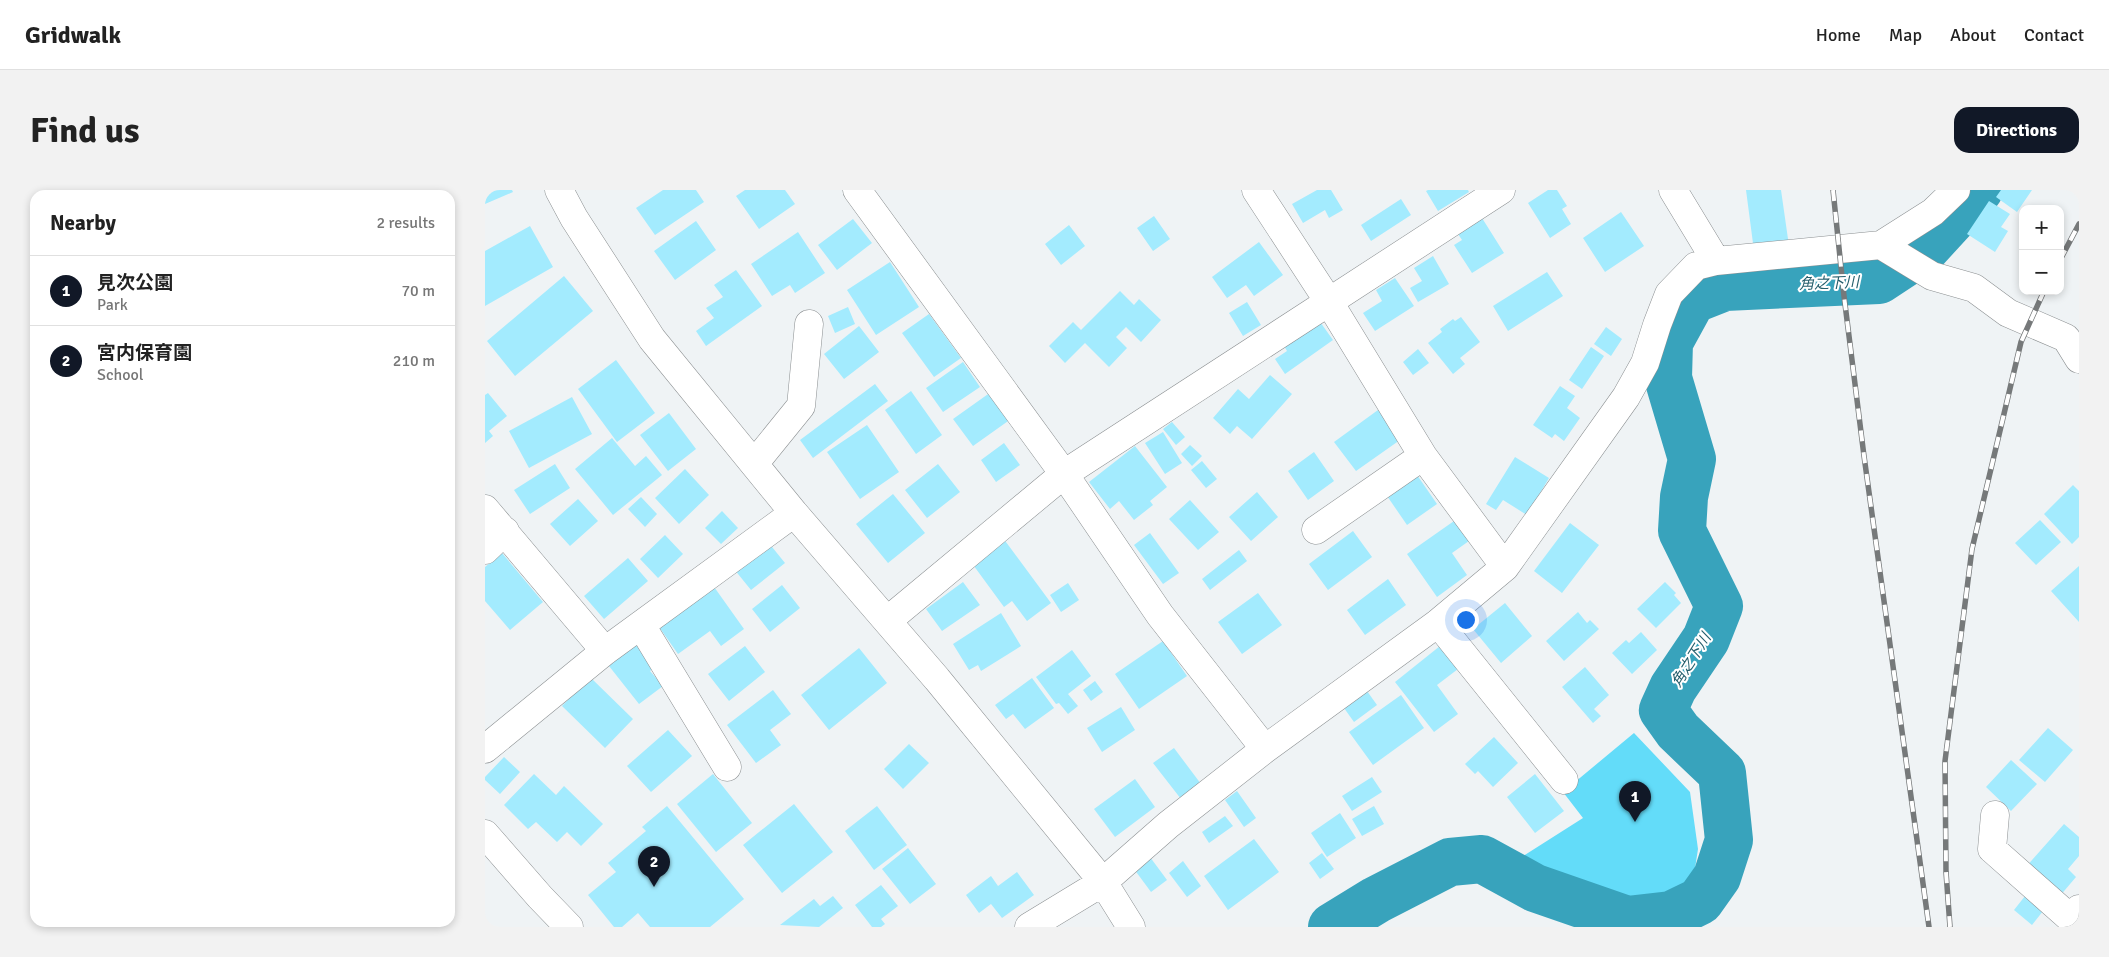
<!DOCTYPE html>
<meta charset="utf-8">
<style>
body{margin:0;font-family:Signika,"Noto Sans JP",sans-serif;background:#f2f2f2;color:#222}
.controls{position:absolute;right:15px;top:15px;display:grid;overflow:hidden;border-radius:10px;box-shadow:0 2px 8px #0003}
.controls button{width:45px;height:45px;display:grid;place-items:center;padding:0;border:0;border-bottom:1px solid #e0e0e0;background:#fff;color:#222;font:25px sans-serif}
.you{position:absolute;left:980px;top:429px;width:18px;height:18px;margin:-12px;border:4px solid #fff;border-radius:50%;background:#1a73e8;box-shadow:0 0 0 8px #1a73e833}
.badge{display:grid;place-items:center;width:32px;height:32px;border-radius:50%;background:#111827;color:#fff;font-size:16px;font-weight:700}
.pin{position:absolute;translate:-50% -41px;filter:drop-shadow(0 1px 2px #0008)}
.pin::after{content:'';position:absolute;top:26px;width:18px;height:15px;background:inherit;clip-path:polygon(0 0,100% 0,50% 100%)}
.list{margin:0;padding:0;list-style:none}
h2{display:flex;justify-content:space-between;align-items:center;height:65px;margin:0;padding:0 20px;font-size:21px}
h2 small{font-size:16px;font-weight:400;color:#767676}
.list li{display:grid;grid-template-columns:32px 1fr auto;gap:15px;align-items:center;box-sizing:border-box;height:70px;padding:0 20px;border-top:1px solid #e0e0e0}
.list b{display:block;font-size:19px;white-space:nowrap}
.list p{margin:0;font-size:16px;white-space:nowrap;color:#767676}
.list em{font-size:16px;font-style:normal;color:#767676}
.map{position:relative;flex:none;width:1594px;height:737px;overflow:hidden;border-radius:15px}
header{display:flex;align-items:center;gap:30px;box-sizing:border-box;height:70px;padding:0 25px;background:#fff;border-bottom:1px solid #e0e0e0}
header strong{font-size:24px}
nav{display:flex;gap:28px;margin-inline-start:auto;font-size:18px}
.intro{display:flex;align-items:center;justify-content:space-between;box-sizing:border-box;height:120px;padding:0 30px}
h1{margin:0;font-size:35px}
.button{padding:12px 22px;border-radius:15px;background:#111827;color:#fff;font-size:18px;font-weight:700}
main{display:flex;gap:30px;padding:0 30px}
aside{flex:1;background:#fff;border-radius:15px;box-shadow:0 2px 8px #0003}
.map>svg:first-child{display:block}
.green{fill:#63dcf9}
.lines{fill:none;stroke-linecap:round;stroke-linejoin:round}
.river{stroke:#38a3bc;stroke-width:48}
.building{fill:#a3ebfe}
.minor-casing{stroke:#8c9092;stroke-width:29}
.minor{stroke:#fff;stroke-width:28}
.rail-casing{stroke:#76797a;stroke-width:5.5}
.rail{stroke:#fff;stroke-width:4;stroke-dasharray:11;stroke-linecap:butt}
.labels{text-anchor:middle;stroke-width:4;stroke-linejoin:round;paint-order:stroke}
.water-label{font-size:15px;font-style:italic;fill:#255e6c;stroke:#fff}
</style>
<header>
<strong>Gridwalk</strong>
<nav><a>Home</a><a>Map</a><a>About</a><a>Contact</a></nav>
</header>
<div class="intro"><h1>Find us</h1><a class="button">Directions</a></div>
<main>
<aside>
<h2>Nearby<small>2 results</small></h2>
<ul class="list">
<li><span class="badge">1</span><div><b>見次公園</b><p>Park</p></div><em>70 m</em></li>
<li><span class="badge">2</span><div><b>宮内保育園</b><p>School</p></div><em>210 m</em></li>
</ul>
</aside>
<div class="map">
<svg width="1594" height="737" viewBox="0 0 1594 737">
<rect width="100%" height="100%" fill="#eff3f5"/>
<path class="green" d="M 1149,543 L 1205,602 L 1213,659 L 1209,685 L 1183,709 L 1155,716 L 1131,719 L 1096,708 L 1035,668 L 1098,628 L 1078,602 Z"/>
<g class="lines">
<path class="river" d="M 847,737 L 891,710 L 965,672 L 997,669 L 1050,698 L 1142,730 L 1186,725 L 1215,711 L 1232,687 L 1244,650 L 1237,583 L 1193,541 L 1178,520 L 1188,498 L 1221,449 L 1234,416 L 1197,341 L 1199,307 L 1207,269 L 1183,188 L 1184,152 L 1207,110 L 1240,97 L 1394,90 L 1438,61 L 1494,0"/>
</g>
<path class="building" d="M 0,0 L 27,0 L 28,2 L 0,14 Z
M 178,0 L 211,0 L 219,12 L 170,45 L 151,18 Z
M 260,0 L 300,0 L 310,14 L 274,39 L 251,6 Z
M 832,0 L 846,0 L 858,20 L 844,28 L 840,20 L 818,33 L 807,14 Z
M 943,0 L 983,0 L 984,2 L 953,21 L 941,1 Z
M 1063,0 L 1072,0 L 1082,16 L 1077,19 L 1086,34 L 1065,48 L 1043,13 Z
M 1261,0 L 1296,0 L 1304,56 L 1269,61 Z
M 1516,0 L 1547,0 L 1532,22 L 1511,7 Z
M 916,9 L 926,25 L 886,51 L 876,35 Z
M 1504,11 L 1525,24 L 1516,37 L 1523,41 L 1510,62 L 1482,44 Z
M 1136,22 L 1159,56 L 1120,82 L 1098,48 Z
M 669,26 L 685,49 L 668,61 L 652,38 Z
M 997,28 L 1019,63 L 987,83 L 969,55 L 977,50 L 973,44 Z
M 368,29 L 387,53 L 352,80 L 333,55 Z
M 211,31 L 231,60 L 190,90 L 169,61 Z
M 584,35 L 600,56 L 576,75 L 560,54 Z
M 45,36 L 68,77 L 0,116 L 0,61 Z
M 313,42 L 340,83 L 310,103 L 305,95 L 287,106 L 266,74 Z
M 774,52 L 798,85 L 769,106 L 761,95 L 742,108 L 727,87 Z
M 948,66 L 964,94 L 933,112 L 925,98 L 937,91 L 929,78 Z
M 405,72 L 434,117 L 391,145 L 362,100 Z
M 251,80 L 277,116 L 221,156 L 211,141 L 229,128 L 221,118 L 238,107 L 229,95 Z
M 1062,82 L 1078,106 L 1023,141 L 1008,116 Z
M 79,86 L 108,121 L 30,186 L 2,151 Z
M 910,88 L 929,116 L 890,141 L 878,123 L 897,111 L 891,100 Z
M 635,101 L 649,115 L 654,109 L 676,130 L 656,152 L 641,137 L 631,147 L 642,158 L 624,177 L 600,153 L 580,173 L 564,156 L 588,132 L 596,140 Z
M 762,112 L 776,135 L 758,146 L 744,123 Z
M 363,117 L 370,134 L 350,143 L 343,126 Z
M 444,124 L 476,168 L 449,187 L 417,143 Z
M 976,127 L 995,152 L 975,168 L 980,174 L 968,184 L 943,153 L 957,142 L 955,139 L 968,129 L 970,131 Z
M 833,129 L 848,150 L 800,184 L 790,169 L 802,161 L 798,154 Z
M 374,136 L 394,162 L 359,189 L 339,164 Z
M 1121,137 L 1137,149 L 1126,166 L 1109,154 Z
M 1106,157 L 1119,166 L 1097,199 L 1084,190 Z
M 933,159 L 944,173 L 928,185 L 918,172 Z
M 131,170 L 170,223 L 132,252 L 93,199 Z
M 478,172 L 495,197 L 458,222 L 441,198 Z
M 785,185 L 807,204 L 767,249 L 752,236 L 745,244 L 728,228 L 753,199 L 764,209 Z
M 390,194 L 403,211 L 328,268 L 315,250 Z
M 1075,196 L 1090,206 L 1082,218 L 1095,228 L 1079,251 L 1070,244 L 1067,248 L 1048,235 Z
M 426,201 L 457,245 L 431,264 L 400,220 Z
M 506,202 L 526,229 L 488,256 L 468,229 Z
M 3,203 L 22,226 L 4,241 L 8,246 L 0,253 L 0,205 Z
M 87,207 L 107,244 L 44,278 L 24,241 Z
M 893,220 L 915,250 L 871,281 L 849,252 Z
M 184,223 L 211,259 L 183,281 L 155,245 Z
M 687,232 L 700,247 L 691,255 L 678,239 Z
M 382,235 L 414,282 L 375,309 L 342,262 Z
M 678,242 L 697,273 L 680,284 L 660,253 Z
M 127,248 L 150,276 L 161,266 L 177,285 L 128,325 L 90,279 Z
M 519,253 L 535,275 L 511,292 L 496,270 Z
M 705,255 L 717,266 L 707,276 L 696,264 Z
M 650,256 L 682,297 L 665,311 L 668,315 L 649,330 L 634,311 L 625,319 L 604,292 Z
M 829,262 L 849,291 L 823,310 L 803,281 Z
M 1030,267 L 1064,288 L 1042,325 L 1018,310 L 1011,320 L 1001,314 Z
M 717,271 L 732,289 L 721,298 L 706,280 Z
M 70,274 L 85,298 L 45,324 L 29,300 Z
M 453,274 L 475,302 L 442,328 L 420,300 Z
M 200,279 L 224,305 L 194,334 L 170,308 Z
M 930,282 L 952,314 L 922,335 L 900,303 Z
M 1588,295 L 1594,301 L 1594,347 L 1587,354 L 1559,324 Z
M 772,302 L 793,327 L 766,351 L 744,327 Z
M 408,304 L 440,343 L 403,373 L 371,334 Z
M 156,307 L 172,324 L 160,337 L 143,319 Z
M 93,309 L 113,331 L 85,356 L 65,334 Z
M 705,310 L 734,342 L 713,360 L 684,329 Z
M 237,321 L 253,338 L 236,354 L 220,338 Z
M 1555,330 L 1576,352 L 1551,375 L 1530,353 Z
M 969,331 L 984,351 L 967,363 L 982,385 L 952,407 L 922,364 Z
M 1085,333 L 1114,355 L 1077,403 L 1049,381 Z
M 868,341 L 887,367 L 843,400 L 824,374 Z
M 665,343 L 694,383 L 678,394 L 649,355 Z
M 180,345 L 198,364 L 173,388 L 155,369 Z
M 518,348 L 566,413 L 542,431 L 527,411 L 519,417 L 486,372 Z
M 283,352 L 300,373 L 266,400 L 249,379 Z
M 754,360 L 762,371 L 725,400 L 717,389 Z
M 17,363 L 58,412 L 25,440 L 0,411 L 0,377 Z
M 143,368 L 163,391 L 119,429 L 99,406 Z
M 1594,376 L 1594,432 L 1566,401 Z
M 903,389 L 921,415 L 880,445 L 862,420 Z
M 478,392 L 495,415 L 457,441 L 441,419 Z
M 1180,392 L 1191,403 L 1189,405 L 1196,413 L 1171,438 L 1152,419 Z
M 583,393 L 594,410 L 576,422 L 565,405 Z
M 227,394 L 259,439 L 236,456 L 225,441 L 193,464 L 172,434 Z
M 297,395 L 315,418 L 285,442 L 267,419 Z
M 773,403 L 797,435 L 757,464 L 733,432 Z
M 1020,413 L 1047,446 L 1016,473 L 988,439 Z
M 1093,422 L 1102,433 L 1105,430 L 1114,439 L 1079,471 L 1061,451 Z
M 516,423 L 536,456 L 496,481 L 493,475 L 484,480 L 468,454 Z
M 1156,442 L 1172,460 L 1147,484 L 1127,463 L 1141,450 L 1144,453 Z
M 155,451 L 173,474 L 165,481 L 178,496 L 154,514 L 124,476 Z
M 678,451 L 702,486 L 654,519 L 630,484 Z
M 260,456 L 280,482 L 244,511 L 223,484 Z
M 955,456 L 973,479 L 952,495 L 973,524 L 949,542 L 910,492 Z
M 374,458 L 402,493 L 344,540 L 316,505 Z
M 587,460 L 606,486 L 583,504 L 593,516 L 583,524 L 574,513 L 571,514 L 551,487 Z
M 1100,477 L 1124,505 L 1109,519 L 1116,526 L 1108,533 L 1077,497 Z
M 105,487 L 148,529 L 120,558 L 77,516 Z
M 547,488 L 569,518 L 540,539 L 528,524 L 521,529 L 510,515 Z
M 610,491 L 618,502 L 606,511 L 598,500 Z
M 288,500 L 306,524 L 285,540 L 296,555 L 271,573 L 242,535 Z
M 882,501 L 892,515 L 869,532 L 859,518 Z
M 916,505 L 939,538 L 888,575 L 864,542 Z
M 636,517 L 650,540 L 617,562 L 602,538 Z
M 1563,538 L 1588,560 L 1560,592 L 1534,570 Z
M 183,540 L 207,566 L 166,602 L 142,576 Z
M 1009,547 L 1033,573 L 1008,597 L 993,581 L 990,584 L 980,574 Z
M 424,554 L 444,573 L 418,599 L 399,579 Z
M 689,558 L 716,594 L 696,609 L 668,573 Z
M 19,567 L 35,582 L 15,604 L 0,590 L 0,587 Z
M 1526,570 L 1552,594 L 1526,621 L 1501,597 Z
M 49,584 L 71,605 L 79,596 L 118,634 L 96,656 L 82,642 L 72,652 L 51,632 L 43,639 L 19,615 Z
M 228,584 L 267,633 L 231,662 L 192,614 Z
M 1050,584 L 1079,621 L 1050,643 L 1022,607 Z
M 887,587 L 897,602 L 867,621 L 857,606 Z
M 650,589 L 670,617 L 630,647 L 609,619 Z
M 752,601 L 771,628 L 759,637 L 740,610 Z
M 309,614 L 348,662 L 297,703 L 258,655 Z
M 182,616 L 259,709 L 225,737 L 165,737 L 153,723 L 137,737 L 129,737 L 103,705 L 131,682 L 123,673 L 161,641 L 157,637 Z
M 392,616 L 422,655 L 389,680 L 360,641 Z
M 889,616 L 899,634 L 877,646 L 867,629 Z
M 855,623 L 871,648 L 842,667 L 826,643 Z
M 740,626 L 748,636 L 724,653 L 717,642 Z
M 1579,634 L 1594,647 L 1594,666 L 1583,679 L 1591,687 L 1574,707 L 1540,678 Z
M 769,649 L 794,682 L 743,720 L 719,686 Z
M 423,658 L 451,694 L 425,714 L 397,679 Z
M 837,663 L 849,679 L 835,689 L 824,673 Z
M 665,667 L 682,690 L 666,702 L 649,679 Z
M 698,671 L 716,696 L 702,707 L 684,683 Z
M 532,682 L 549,705 L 517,728 L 506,714 L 494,723 L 481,705 L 506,686 L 513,696 Z
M 396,695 L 413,716 L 396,729 L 400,734 L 396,737 L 387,737 L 370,715 Z
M 1544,701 L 1562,716 L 1547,735 L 1529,720 Z
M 348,706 L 358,718 L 334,737 L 295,735 L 329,709 L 335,716 Z"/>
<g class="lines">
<defs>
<path id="minor" d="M 74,0 L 89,28 L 167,149 L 309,323 L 452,489 L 618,692 L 646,737
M 372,0 L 579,284 L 675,425 L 780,559
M 771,0 L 844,112 L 938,266 L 1020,377
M 1188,0 L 1231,71
M 1396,55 L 1447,86 L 1489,98 L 1523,123 L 1581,148 L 1594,169
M 269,274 L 316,216 L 324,134
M 0,319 L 120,461
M 831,340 L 938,266
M 0,360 L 20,341
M 402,431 L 579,284 L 1016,0
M 953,433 L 1079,590
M 156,435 L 242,577
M 0,559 L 120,461 L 309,323
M 1510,625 L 1507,659 L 1585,728 L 1594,719
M 0,644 L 55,707 L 84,737
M 544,737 L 618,692 L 683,635 L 780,559 L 953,433 L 1020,377 L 1141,207 L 1160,173 L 1172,135 L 1184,104 L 1211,76 L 1231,71 L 1396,55 L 1448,22 L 1471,0"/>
</defs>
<use href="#minor" class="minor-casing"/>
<use href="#minor" class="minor"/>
<defs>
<path id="rail" d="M 1348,0 L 1359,106 L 1379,266 L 1444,737
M 1575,70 L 1594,34
M 1465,737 L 1461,682 L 1460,571 L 1487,359 L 1536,152 L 1559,101"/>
</defs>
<use href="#rail" class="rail-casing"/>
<use href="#rail" class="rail"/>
</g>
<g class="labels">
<g class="water-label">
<text transform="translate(1344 93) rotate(-2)" y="5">角之下川</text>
<text transform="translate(1206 470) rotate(-58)" y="5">角之下川</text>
</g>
</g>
</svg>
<div class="controls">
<button>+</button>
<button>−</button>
</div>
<div class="you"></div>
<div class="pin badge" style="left:1150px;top:632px">1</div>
<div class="pin badge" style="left:169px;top:697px">2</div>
</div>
</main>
